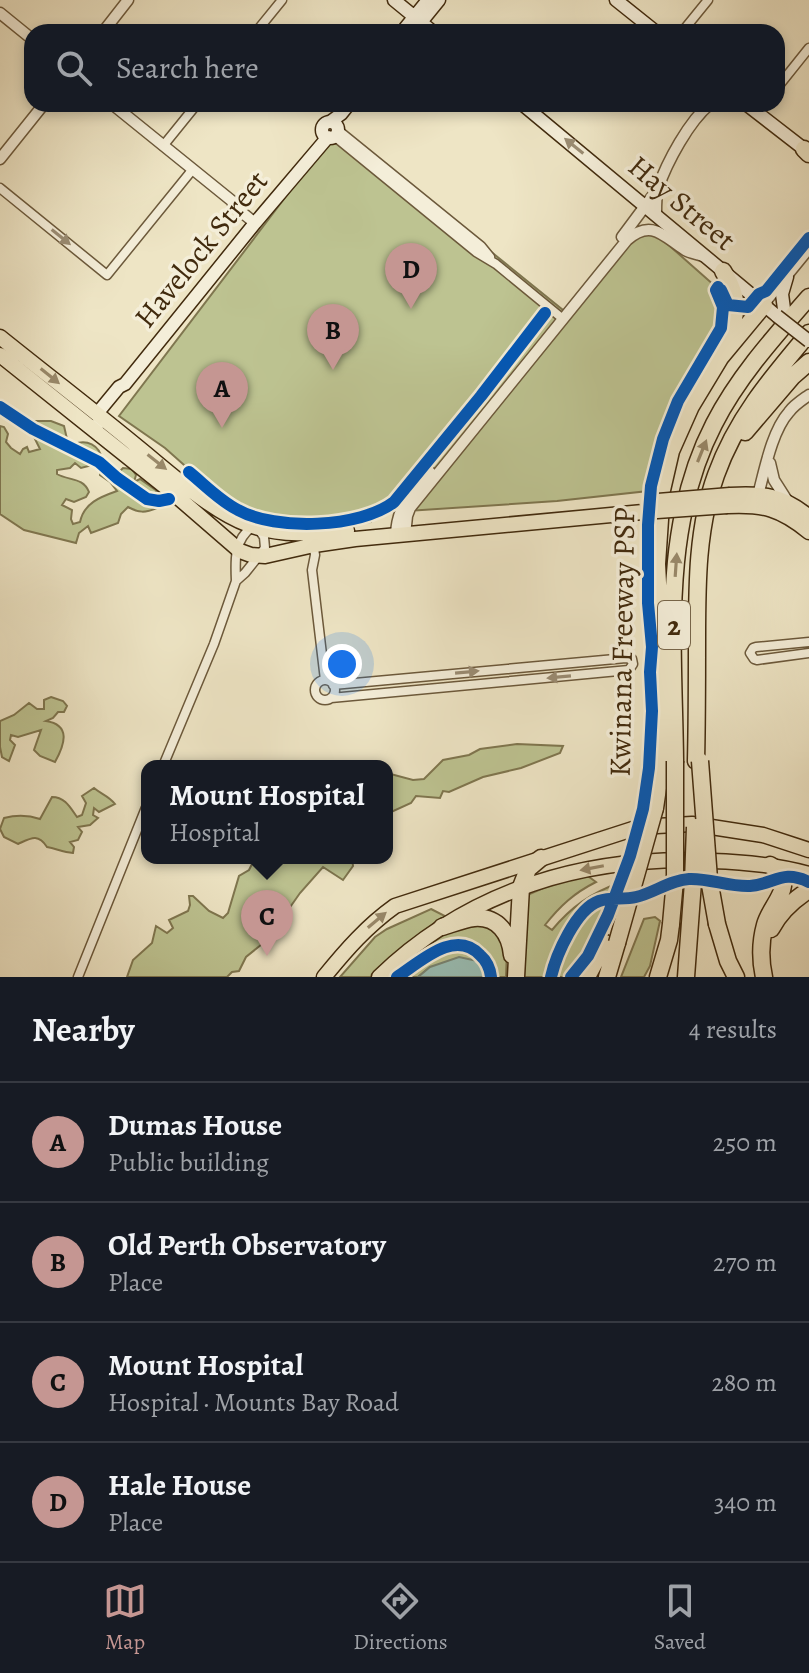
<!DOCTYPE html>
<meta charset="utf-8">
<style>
body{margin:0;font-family:Alegreya,serif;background:#20242c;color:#f1f3f6}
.you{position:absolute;left:342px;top:664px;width:28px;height:28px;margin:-20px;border:6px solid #fff;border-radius:50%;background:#1a73e8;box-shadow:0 0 0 12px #1a73e833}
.badge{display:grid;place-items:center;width:52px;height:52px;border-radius:50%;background:#c59692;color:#111;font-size:26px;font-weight:700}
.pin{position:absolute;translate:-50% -66px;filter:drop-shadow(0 2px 4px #0008)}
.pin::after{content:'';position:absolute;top:42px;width:28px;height:24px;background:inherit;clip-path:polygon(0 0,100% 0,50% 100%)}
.popup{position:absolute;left:141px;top:760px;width:252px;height:104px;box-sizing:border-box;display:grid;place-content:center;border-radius:16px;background:#171b24;filter:drop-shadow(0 2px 6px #0005);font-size:26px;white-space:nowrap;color:#9ea1a6}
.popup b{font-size:30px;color:#f1f3f6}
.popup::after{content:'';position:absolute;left:50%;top:100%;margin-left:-16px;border:16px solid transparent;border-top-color:#171b24}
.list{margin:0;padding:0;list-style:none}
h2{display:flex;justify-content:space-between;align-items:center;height:104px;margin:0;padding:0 32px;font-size:34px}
h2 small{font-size:26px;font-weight:400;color:#9ea1a6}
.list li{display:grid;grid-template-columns:52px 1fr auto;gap:24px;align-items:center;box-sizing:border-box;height:120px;padding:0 32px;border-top:2px solid #363941}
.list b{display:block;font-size:30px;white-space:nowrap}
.list p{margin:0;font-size:26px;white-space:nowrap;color:#9ea1a6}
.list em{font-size:26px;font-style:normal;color:#9ea1a6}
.icon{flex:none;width:44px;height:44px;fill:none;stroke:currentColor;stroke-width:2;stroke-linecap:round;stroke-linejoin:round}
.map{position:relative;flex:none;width:809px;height:977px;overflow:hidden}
.search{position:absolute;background:#171b24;box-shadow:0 4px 12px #0003;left:24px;right:24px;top:24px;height:88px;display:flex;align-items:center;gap:20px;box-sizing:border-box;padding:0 28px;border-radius:24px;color:#9ea1a6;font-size:30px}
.sheet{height:584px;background:#171b24}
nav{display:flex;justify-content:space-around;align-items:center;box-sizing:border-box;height:112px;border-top:2px solid #363941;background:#171b24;font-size:22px;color:#9ea1a6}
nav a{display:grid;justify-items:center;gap:4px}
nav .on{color:#c59692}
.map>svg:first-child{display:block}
.green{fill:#bdc391;stroke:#7f764f;stroke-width:2}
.water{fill:#99bfb6;stroke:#768372;stroke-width:2}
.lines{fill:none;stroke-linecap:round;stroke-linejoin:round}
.minor-casing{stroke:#6c593b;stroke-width:11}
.tertiary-casing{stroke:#6c593b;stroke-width:13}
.secondary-casing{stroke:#412a0d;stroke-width:15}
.primary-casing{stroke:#412a0d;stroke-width:17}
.motorway-casing{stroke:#412a0d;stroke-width:19}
.minor{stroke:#f4eed9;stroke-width:8}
.tertiary{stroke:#f4eed9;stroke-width:10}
.secondary{stroke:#f4eed9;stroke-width:12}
.primary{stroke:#eee5c5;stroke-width:14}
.motorway{stroke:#eee5c5;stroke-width:16}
.secondary-bridge-casing{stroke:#412a0d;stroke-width:15;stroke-linecap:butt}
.primary-bridge-casing{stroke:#412a0d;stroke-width:17;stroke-linecap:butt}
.motorway-bridge-casing{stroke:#412a0d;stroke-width:19;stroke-linecap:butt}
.secondary-bridge{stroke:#f4eed9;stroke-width:12}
.primary-bridge{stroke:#eee5c5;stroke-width:14}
.motorway-bridge{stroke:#eee5c5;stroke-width:16}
.cycleway-casing{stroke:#f4eed9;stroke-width:17}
.cycleway{stroke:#0057b8;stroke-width:12}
.oneway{fill:#9a8c73}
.oneway2{fill:#988869}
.labels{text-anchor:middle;stroke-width:7;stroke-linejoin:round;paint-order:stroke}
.shield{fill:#f4eed9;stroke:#77654a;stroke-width:2}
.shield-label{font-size:28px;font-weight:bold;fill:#412a0d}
.street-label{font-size:30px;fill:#412a0d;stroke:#f4eed9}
</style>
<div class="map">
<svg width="809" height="977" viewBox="0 0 809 977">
<rect width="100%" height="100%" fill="#eee5c5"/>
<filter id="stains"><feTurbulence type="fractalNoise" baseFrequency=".0025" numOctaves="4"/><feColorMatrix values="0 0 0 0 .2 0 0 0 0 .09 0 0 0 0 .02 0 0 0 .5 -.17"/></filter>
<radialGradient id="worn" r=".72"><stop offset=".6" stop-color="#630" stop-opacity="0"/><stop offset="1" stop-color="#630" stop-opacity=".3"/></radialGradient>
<path class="green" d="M 338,128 L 568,314 L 640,233 L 655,233 L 715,286 L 722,311 L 719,329 L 683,387 L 670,416 L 659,443 L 648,491 L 557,501 L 377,513 L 371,522 L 294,526 L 238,513 L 165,448 L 119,416 Z
M 35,421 L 51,421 L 64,426 L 67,439 L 74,444 C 87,439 99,445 102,459 L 96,464 L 81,468 L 75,463 L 70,468 L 57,470 L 57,474 C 69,481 83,477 89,492 L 86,497 L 74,502 L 66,499 L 62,505 L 72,510 L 71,519 L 73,524 L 80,522 C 84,503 100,497 117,491 L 110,482 L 100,475 L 102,465 L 110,465 L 119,472 L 123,468 L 132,469 L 136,475 L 134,482 L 140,479 L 157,491 L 153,495 L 157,508 C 145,513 139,513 128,507 L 121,514 L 118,523 L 91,533 L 88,526 L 79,533 L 76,543 L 24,530 L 0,514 L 0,426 L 4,427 L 8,434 L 6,442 L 11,448 L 20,454 L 23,449 L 27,447 L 29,452 L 40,449 L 33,435 Z
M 51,697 L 63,701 L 67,706 L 64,712 L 58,712 L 53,718 L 46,721 C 71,725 65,744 55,762 L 40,756 L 34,750 L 41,730 L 18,737 L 11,735 L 10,740 L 15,745 L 9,761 L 2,757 L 0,747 L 0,721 L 14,715 L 29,703 L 37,709 L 44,709 L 44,700 Z
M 517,744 L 563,746 L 560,753 L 521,768 L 483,777 L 449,792 L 443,791 L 440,798 L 416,796 L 411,803 L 391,812 L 387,821 L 387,773 L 413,780 L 424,779 L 443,760 L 469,755 L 480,749 Z
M 94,788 C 101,794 109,796 115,804 L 99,812 L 94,808 L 93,815 L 98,818 L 90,825 L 78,827 L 82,832 L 78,840 L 70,842 L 74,847 L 73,853 C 63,852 57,849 47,847 C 38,833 31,838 18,844 L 4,837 L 0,829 L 4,818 C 16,815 28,815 40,819 L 52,797 C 65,797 70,807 77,817 L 82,815 L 86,803 L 82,796 Z
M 255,858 L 352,858 L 353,866 L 343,880 L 323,867 L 300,893 L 267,940 L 246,957 L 239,971 L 232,972 L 227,977 L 127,977 L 133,960 L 152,943 L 156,926 L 167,933 L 173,928 L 169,920 L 188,911 L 190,905 L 189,896 L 193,896 L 209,911 L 223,918 L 228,913 L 239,876 L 249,870 Z
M 585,874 L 596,882 C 574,893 560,906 545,925 L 552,930 C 571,907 591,893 619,883 L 594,943 L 590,961 L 581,977 L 524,977 L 527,917 L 525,896 L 557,882 Z
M 431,909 L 445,916 L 433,924 L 373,977 L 340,977 L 375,937 L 387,929 Z
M 655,917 L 660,921 L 650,966 L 644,977 L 621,977 L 644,919 Z
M 490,925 L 507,950 L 506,977 L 484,977 L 481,962 L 430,967 L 418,977 L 386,977 L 450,928 Z"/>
<path class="water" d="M 459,957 L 482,962 L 484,977 L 418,977 L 430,967 Z"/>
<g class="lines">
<defs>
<path id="minor" d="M 256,32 L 282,0
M 682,32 L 708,0
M 777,88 L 809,48
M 338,130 L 481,246 L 490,257
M 334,136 L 476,252 L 496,264 L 563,319
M 163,146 L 197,104
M 0,188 L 107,275 L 193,169
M 764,305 L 809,250
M 313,542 L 315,555 L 312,570 L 325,680
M 236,581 L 245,573 L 265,548 L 264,537 L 257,527
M 809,642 L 756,647 L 753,648 L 750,653 L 754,659 L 757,660 L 809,653
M315 690a10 10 0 1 1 20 0a10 10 0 1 1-20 0Z
M 331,698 L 629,670 L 633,664 L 632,659 L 626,658 L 333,685
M 163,766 L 214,644 L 236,581 C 235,560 234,540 252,527
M 78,977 L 147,805"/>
<path id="tertiary" d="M 0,13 L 32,39
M 103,32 L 128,0
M 112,104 L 232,201 L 234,206 L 255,223
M 0,159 L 44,104
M 656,214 C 656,205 656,195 658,188 C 667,162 689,121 710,104
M 622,237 L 657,190
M 770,463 L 774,480 L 788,502
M 757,499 C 764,474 771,432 789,412 C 794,405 802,400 809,395
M 396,535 C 397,505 411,495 430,472
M 405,535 L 407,516 L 410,508 L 627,240 C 652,218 664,237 685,250 C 690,253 697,254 703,256"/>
<path id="secondary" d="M 394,0 L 433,32
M 616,0 L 656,32
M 402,32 L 428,0
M 413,32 L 439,0
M 522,104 L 777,316
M 746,104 L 804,149 L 809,151
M 330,122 L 341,114 L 349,104
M322 130a8 8 0 1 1 16 0a8 8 0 1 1-16 0Z
M 784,309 L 782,294 L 787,277
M 99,423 L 100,410 L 119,387 L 125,384 L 255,223 L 328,137"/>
<path id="primary" d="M 0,337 C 46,374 93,410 139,448 C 171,474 211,511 249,525 C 281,536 314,534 347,531
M 0,355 L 173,493 L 240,551 L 251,555 L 265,556 L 314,545 L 355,539 L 643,512
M 730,495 C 763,493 783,495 809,517
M 727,506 C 763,504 781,509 809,532
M 324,977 C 346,950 367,926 395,906 L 639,827 L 692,824 L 763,835 L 809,850
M 379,977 C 470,889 587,855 712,861 C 745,862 777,865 809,874"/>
<path id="motorway" d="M 804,149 L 809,154
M 723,271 C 742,302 737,314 724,346
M 745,432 L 792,377 L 809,362
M 675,761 C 674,649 660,528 714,424 C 738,377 774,337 809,297
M 696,761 C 697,720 697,680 697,639 C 697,585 697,527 716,475 C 736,419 771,378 809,333
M 655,808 L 662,761 L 663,741 L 662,658 L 657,564 L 662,490 L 671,451 L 691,406 L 720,358 L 764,305
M 717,924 L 728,961 L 736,977
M 442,927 C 452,924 464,919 474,918 C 498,916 510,934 512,955
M 771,929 C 780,912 793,900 809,890
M 516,977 L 521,887 L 528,869 L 541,858
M 587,977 L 605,943
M 607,977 L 617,943
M 658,977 L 669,940 L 671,924
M 686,977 L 693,882
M 764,977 C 760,959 760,943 765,925 C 770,906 790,892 781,872 L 770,865"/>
</defs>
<use href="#minor" class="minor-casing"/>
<use href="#tertiary" class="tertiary-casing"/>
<use href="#secondary" class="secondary-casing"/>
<use href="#primary" class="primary-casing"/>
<use href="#motorway" class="motorway-casing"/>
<use href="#minor" class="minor"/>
<use href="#tertiary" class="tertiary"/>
<use href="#secondary" class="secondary"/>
<use href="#primary" class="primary"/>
<use href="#motorway" class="motorway"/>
<defs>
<path id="secondary-bridge" d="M 777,316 L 809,341"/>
<path id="primary-bridge" d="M 646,502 L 730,495
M 643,512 L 727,506"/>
<path id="motorway-bridge" d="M 700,761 L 709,879 L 717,924
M 693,882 L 695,827
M 671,924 L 675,880 L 675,761
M 617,943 L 655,808"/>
</defs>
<use href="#secondary-bridge" class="secondary-bridge-casing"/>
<use href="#primary-bridge" class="primary-bridge-casing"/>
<use href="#motorway-bridge" class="motorway-bridge-casing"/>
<use href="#secondary-bridge" class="secondary-bridge"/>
<use href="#primary-bridge" class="primary-bridge"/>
<use href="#motorway-bridge" class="motorway-bridge"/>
<defs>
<path id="cycleway" d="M 721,290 L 728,305 L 748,307 L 759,294 L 766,291 L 809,238
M 0,407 L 33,429 L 99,462 L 117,478 L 147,499 L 159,501 L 169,499
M 189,472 C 205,485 220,501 238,510 C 276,531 360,528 394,502 L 481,396 L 545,313
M 397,977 C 420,962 455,928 480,955 C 487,961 490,968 491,977
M 551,977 C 556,955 576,909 599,901 C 611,897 624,900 636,897 C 654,893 670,880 689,879 C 709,878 729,887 750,886 C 775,884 782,869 809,882
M 571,977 L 588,956 L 608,915 L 630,856 L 643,809 L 649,768 L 652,711 L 650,672 L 652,647 L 648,603 L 648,525 L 651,486 L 663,439 L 678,401 L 721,328 L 723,307 L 716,290 L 718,287"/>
</defs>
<use href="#cycleway" class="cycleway-casing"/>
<use href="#cycleway" class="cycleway"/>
</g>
<defs><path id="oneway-solid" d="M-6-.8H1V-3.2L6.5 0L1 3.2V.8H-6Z" transform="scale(2)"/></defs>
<g class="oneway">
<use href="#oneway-solid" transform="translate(574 146) rotate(-141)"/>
<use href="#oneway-solid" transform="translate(61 237) rotate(39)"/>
<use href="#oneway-solid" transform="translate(467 672) rotate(-5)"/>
<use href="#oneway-solid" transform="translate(559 677) rotate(175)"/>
</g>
<g class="oneway2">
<use href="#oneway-solid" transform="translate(50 376) rotate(39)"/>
<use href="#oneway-solid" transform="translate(702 451) rotate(-68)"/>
<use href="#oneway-solid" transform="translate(157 462) rotate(38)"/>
<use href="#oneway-solid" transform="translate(676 565) rotate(-86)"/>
<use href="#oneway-solid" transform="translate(592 868) rotate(169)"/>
<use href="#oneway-solid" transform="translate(377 920) rotate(-40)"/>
</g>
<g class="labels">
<rect class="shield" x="658" y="601" width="32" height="48" rx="6"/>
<g class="shield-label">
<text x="674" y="635">2</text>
</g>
<g class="street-label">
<text transform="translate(682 203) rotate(40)" y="10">Hay Street</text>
<text transform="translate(201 249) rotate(-51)" y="10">Havelock Street</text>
<text transform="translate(622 642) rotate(-89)" y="10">Kwinana Freeway PSP</text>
</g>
</g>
<rect width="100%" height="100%" filter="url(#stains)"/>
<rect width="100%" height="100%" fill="url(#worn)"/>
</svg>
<div class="you"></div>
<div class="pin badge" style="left:222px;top:428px">A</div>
<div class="pin badge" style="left:333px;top:370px">B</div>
<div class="pin badge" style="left:267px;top:956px">C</div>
<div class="popup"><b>Mount Hospital</b>Hospital</div>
<div class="pin badge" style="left:411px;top:309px">D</div>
<div class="search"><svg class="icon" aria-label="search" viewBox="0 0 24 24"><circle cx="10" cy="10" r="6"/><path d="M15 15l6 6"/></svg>Search here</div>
</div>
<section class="sheet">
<h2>Nearby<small>4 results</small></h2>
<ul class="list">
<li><span class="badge">A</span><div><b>Dumas House</b><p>Public building</p></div><em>250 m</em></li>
<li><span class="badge">B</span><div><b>Old Perth Observatory</b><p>Place</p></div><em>270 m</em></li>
<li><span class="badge">C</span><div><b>Mount Hospital</b><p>Hospital · Mounts Bay Road</p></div><em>280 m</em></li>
<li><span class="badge">D</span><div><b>Hale House</b><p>Place</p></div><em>340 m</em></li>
</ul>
</section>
<nav>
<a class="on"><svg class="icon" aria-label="map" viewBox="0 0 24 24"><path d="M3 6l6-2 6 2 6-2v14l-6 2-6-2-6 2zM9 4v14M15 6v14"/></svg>Map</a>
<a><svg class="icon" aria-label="directions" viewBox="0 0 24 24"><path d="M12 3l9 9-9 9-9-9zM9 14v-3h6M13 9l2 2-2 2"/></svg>Directions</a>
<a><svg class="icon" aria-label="saved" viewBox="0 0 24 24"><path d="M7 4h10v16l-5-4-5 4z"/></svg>Saved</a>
</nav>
